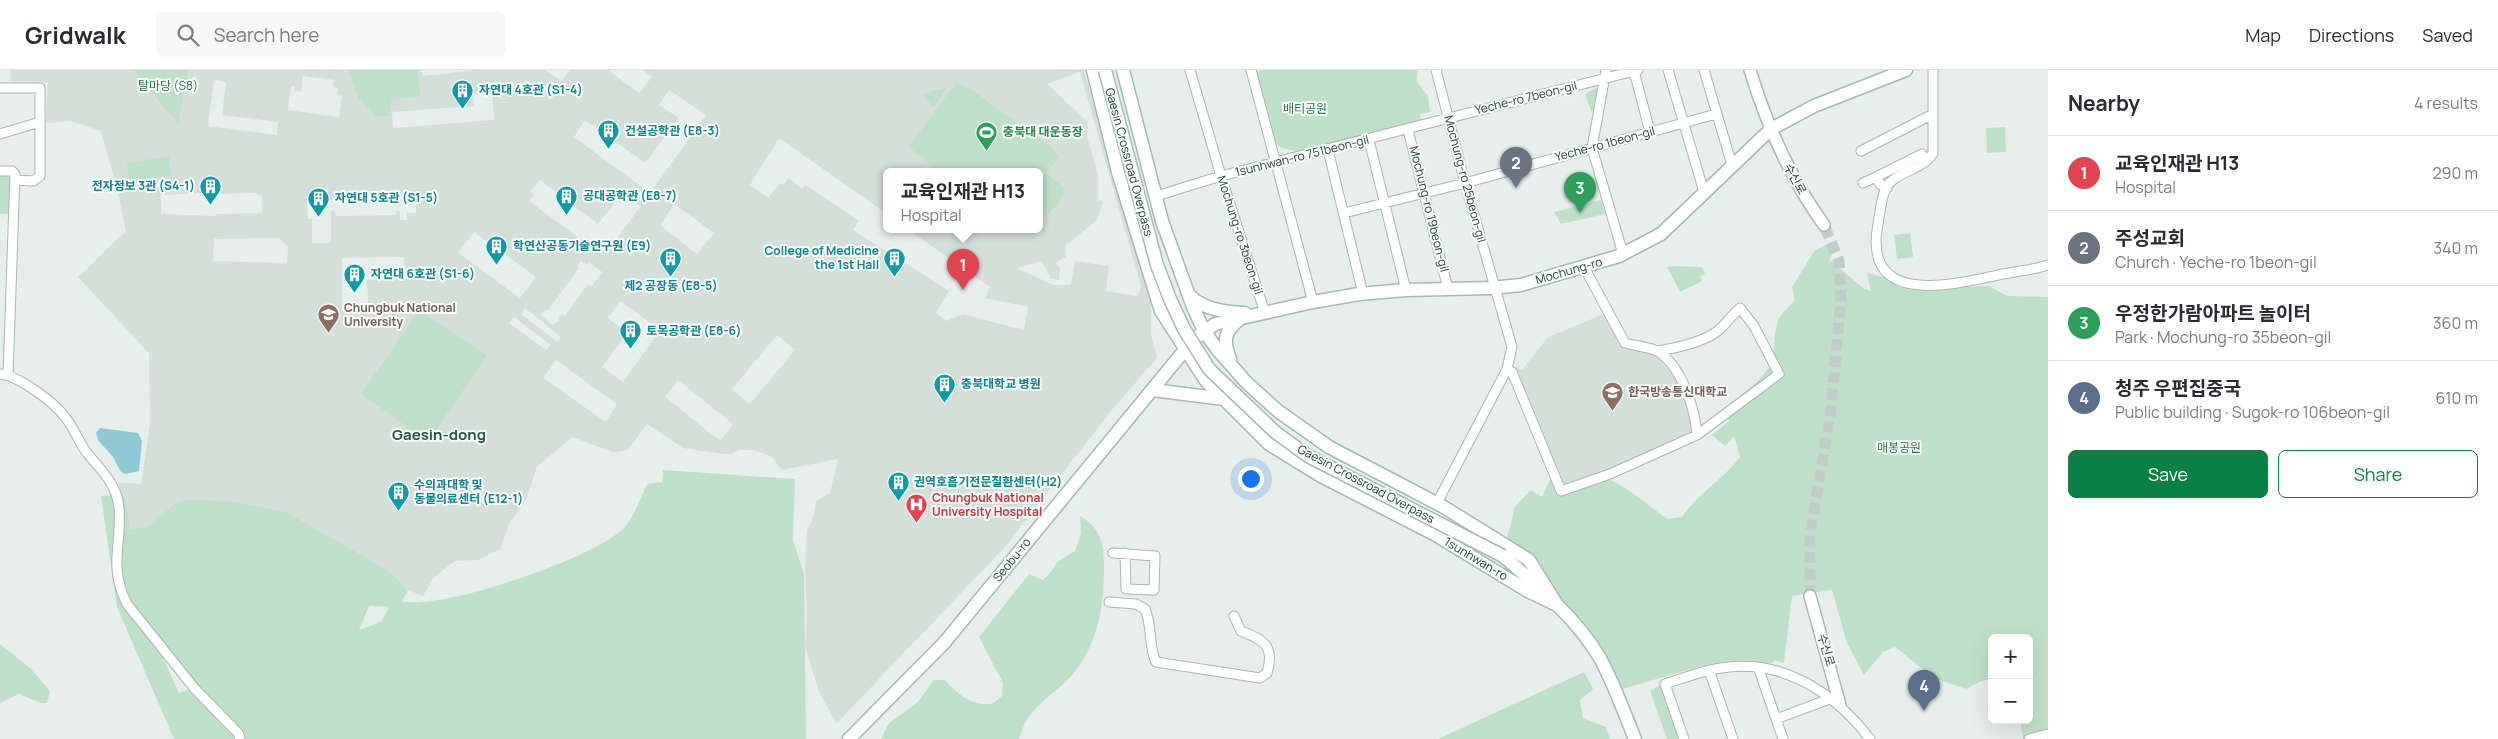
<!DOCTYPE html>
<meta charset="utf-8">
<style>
body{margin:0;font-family:Manrope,"Noto Sans KR",sans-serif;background:#f7f7f7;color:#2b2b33}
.controls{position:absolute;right:15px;bottom:15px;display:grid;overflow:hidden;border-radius:8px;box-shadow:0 5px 20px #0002}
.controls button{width:45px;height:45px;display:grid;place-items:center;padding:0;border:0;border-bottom:1px solid #e1e1e2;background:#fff;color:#2b2b33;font:25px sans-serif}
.you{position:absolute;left:1250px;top:408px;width:18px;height:18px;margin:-12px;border:4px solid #fff;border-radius:50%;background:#1a73e8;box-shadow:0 0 0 8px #1a73e833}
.badge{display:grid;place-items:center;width:32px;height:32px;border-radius:50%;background:#0b8043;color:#fff;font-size:16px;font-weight:700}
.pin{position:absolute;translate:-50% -41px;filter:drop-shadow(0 1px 2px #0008)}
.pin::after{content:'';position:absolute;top:26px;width:18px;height:15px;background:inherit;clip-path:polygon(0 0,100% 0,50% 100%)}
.popup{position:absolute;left:883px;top:98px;width:160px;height:65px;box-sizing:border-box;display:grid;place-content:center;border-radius:8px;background:#fff;filter:drop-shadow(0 1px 4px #0005);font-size:16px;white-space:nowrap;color:#7c7c81}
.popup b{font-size:19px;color:#2b2b33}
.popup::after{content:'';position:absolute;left:50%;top:100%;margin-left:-10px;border:10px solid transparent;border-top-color:#fff}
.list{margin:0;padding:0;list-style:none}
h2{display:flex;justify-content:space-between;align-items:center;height:65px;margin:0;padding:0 20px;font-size:21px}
h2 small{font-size:16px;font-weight:400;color:#7c7c81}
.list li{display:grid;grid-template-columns:32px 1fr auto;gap:15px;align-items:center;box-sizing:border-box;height:75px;padding:0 20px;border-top:1px solid #e1e1e2}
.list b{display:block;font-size:19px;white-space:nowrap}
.list p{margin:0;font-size:16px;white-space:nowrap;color:#7c7c81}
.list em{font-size:16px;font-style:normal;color:#7c7c81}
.actions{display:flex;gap:10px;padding:15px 20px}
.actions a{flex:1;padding:11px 0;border:1px solid #0b8043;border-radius:8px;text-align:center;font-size:18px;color:#0b8043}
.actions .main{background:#0b8043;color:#fff}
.icon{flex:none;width:28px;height:28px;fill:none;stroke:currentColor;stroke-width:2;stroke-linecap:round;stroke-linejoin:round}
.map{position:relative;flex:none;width:2048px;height:669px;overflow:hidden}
header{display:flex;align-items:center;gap:30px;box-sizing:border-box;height:70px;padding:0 25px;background:#fff;border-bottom:1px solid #e1e1e2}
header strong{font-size:24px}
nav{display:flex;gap:28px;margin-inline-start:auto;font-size:18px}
.search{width:350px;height:45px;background:#f7f7f7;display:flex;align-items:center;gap:12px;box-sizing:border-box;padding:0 18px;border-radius:8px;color:#7c7c81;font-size:19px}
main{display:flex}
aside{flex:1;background:#fff}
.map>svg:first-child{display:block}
.built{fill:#d4dfda;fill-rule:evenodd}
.green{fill:#bfe0c8;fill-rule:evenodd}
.water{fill:#8ec9d4}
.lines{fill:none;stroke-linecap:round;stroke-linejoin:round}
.tertiary-tunnel{stroke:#bfccc8;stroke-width:11;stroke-dasharray:11 5.5;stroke-linecap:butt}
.minor-casing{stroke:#a8b8b2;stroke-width:11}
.tertiary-casing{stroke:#a8b8b2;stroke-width:14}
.secondary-casing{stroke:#a4bbb3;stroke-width:15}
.minor{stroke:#fff;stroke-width:9}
.tertiary{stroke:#fff;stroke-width:11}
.secondary{stroke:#fff;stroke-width:12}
.secondary-bridge-casing{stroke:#a4bbb3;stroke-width:15;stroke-linecap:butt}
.secondary-bridge{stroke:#fff;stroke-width:12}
.labels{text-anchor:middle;stroke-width:4;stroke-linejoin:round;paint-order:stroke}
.park-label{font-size:12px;fill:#2d7a4b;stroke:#f7fbf9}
.culture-label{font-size:12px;font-weight:bold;fill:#0d838f;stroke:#f7fbf9;text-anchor:start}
.street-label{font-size:12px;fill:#24423a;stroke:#f7fbf9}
.leisure-label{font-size:12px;font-weight:bold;fill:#27864d;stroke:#f7fbf9;text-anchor:start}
.education-label{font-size:12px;font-weight:bold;fill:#785e54;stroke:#f7fbf9;text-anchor:start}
.health-label{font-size:12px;font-weight:bold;fill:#be3a42;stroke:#f7fbf9;text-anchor:start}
.quarter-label{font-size:15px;font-weight:bold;fill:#1f5548;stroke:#f7fbf9}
</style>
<header>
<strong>Gridwalk</strong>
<div class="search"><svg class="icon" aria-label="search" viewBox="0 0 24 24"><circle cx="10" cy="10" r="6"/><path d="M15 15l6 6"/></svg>Search here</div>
<nav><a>Map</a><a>Directions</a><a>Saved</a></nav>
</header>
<main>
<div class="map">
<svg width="2048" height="669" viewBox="0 0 2048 669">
<rect width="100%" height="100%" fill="#e6efeb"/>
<path class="built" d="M 11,0 L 421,0 L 423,6 L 476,0 L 545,0 L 562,11 L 570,0 L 608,0 L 639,23 L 652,7 L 643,0 L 1084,0 L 1151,229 L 1151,265 L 1157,288 L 1111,341 L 1004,478 L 836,654 L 818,619 L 805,576 L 807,543 L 805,498 L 807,460 L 813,448 L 816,431 L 830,423 L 838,389 L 782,400 L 772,387 L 755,380 L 739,380 L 732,384 L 724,384 L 683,378 L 647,354 L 628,380 L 613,382 L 572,367 L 537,397 L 525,432 L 510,452 L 500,479 L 478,490 L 455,491 L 434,507 L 423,526 L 408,520 L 388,501 L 352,481 L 157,449 L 148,456 L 130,459 L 120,453 L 121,428 L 118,412 L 141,414 L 150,354 L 149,283 L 78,207 L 126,161 L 117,119 L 101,61 L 71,51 L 45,53 L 48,12 L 10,11 ZM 1080,2 L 1141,216 L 1138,226 L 1106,221 L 1109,196 L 1075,191 L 1071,215 L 1053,215 L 1017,198 L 1042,191 L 1051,209 L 1059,210 L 1060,198 L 1055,193 L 1066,187 L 1065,176 L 1097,150 L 1103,131 L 1098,130 L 1098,104 L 1087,67 L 1088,52 L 1047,14 ZM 303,6 L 334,10 L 333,17 L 338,18 L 337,25 L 342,26 L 339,47 L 288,40 L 291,16 L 295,16 L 295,21 L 301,22 ZM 214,10 L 226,12 L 222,45 L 278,52 L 277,65 L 208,56 ZM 669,20 L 706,45 L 650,123 L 574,67 L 585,50 L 645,93 L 679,48 L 659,35 ZM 492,22 L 494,50 L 393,58 L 392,42 L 474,36 L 473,24 ZM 779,68 L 887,144 L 887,101 L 1039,101 L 1039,159 L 907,159 L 990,217 L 985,228 L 1028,237 L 1024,260 L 963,244 L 946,251 L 936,243 L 949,221 L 853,160 L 859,151 L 842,139 L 805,115 L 802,118 L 788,108 L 784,115 L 780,113 L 768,128 L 750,115 ZM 540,110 L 598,154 L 622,123 L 641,136 L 612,175 L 606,171 L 598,182 L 529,131 L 534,125 L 530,121 ZM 203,116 L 217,116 L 217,124 L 254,123 L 262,126 L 262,143 L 216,144 L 216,146 L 161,144 L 161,125 L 203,123 ZM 314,119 L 328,119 L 328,130 L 336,130 L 336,126 L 395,125 L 395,131 L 416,132 L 416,143 L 407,143 L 407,150 L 400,150 L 400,141 L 396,141 L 396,145 L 336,146 L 335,141 L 331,141 L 331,173 L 312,173 L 312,149 L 308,149 L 307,132 L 314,132 ZM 674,134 L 714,163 L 697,184 L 660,155 ZM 474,162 L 536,207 L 520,228 L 458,183 ZM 279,168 L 288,176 L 287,193 L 213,191 L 214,169 ZM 404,187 L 404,209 L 367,210 L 368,235 L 342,236 L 342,188 ZM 581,191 L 587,195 L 589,192 L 602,202 L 591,217 L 588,214 L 565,246 L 562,244 L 558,248 L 560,250 L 552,255 L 541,245 L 545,240 L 548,240 L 579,198 L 577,196 ZM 620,231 L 660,260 L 623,312 L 602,297 L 627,263 L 608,248 ZM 525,238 L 561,267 L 558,272 L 521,244 ZM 514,247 L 551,275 L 546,280 L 509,253 ZM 777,265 L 795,280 L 750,334 L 732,319 ZM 556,290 L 617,334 L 606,352 L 543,308 ZM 678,310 L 733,354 L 720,371 L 665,327 Z
M 1604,244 L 1624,276 L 1656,286 L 1672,304 L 1687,326 L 1693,356 L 1691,364 L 1639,389 L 1569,416 L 1563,414 L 1515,296 L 1522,300 L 1548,267 Z"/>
<path class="green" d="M 133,0 L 188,0 L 178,54 Z
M 349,0 L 418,0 L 420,26 L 391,29 L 391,45 L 376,47 L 358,28 Z
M 1263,0 L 1418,0 L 1417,12 L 1428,26 L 1430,42 L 1420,44 L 1421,53 L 1295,81 C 1286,78 1279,80 1274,70 L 1254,2 Z
M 956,13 L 968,17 L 1051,77 L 1059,87 L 1046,104 L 1064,117 C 1064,130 1053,140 1044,147 L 1039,144 L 1039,101 L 939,101 L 910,78 L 909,76 Z
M 948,17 L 933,37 L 922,24 Z
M 1596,18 L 1599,25 L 1597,39 L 1591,41 L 1585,24 Z
M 2005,57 L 2006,82 L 1987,83 L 1986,58 Z
M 169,86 L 171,106 L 129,113 L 127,93 Z
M 0,104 L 6,104 L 11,109 L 10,144 L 0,144 Z
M 1601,130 L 1605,144 L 1561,154 L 1554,142 Z
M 1910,163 L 1913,187 L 1897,189 L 1894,165 Z
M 1832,172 L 1834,178 L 1828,194 L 1831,191 L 1863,218 L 1871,221 L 1867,203 L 1884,207 L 1909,220 L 1989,216 L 2007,226 L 2048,227 L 2048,669 L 2023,669 L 2020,650 L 2029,650 L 2029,568 L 1992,568 L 1992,609 L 1981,611 L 1966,619 L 1934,608 L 1895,577 L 1883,582 L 1864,605 L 1847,573 L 1832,520 L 1792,526 L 1784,593 L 1774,590 L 1773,593 L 1701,596 L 1619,620 L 1529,497 L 1504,479 L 1515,437 L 1531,420 L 1542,427 L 1550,409 L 1559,424 L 1609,409 L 1630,421 L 1667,449 L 1682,447 C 1698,423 1722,411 1740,387 L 1734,366 L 1725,376 L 1712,365 L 1729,351 L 1726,347 C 1732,328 1756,317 1767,300 C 1777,286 1772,267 1778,251 C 1780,244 1790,236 1795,230 L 1792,217 L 1815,180 Z
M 1674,196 L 1702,197 L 1705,204 L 1700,206 L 1702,211 L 1680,222 L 1667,197 Z
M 419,240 L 487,285 L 428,372 L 361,324 Z
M 663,400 L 795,409 L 793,470 L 804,504 L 806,669 L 174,669 L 117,537 L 101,426 L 124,425 L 130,459 L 148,456 L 176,433 L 188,430 L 228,431 L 286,442 L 389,501 L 408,520 L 402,531 C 441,541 595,488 624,458 C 633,449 642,425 647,414 L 662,412 ZM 369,536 L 389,537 L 381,552 L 359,560 ZM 157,575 L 196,617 L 179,623 Z
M 1080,446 C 1101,458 1104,474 1104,497 C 1104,534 1099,569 1077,599 C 1057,626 1029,632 1019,669 L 881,669 L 889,653 L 917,633 L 934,610 L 945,610 C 959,626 971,635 992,634 L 1002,626 L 1003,613 L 979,567 L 1029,504 L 1043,510 L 1051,502 L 1057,492 L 1075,481 L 1081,463 Z
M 0,574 L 31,599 L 50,621 L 47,633 L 41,633 L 19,624 L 0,633 Z
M 1584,602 L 1593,619 L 1580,630 L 1583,648 L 1606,657 L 1610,669 L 1438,669 Z
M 1660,615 L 1664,616 L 1683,669 L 1667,669 L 1650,621 Z"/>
<path class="water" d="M 100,358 L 138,363 L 142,371 L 139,401 L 126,404 L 121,402 L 113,387 L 98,370 L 96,363 Z"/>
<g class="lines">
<path class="tertiary-tunnel" d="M 1810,526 L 1810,465 L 1831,340 L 1841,228 L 1839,191 L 1824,155"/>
<defs>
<path id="minor" d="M 1190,0 L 1221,106 L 1265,243
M 1251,0 L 1313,232
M 1436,0 L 1465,113 L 1512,277 L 1507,299 L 1512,302 L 1561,421 L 1610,404 L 1697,365 L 1779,304 L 1754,256 L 1740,238 C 1733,244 1728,251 1721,258 C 1708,271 1676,278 1658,281
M 1606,0 L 1592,78 L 1623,184
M 1668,0 L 1704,122
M 1704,0 L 1732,95
M 1933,0 L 1933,83 C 1923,101 1893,101 1885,120 C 1881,130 1880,143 1878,154 C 1862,238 1952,215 2003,204 C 2018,201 2033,200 2048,195
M 1634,1 L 1650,62
M 0,18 L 40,18 L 40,106 L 33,111 L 15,110
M 1408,60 L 1448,219
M 0,64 L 40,52
M 1369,70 L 1406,220
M 1328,80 L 1363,224
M 1861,81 L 1933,44
M 0,101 L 12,101 L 15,104 L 8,305
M 1876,107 L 1922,84
M 1863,113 L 1876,107 L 1880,114 L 1887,118
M 1156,126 L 1221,106 L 1638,0
M 1344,143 L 1465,113 L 1716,44
M 1584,197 L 1625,273 C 1635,276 1651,277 1659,282 C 1682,298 1695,338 1697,365
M 0,304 C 19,306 54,332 65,347 C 74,358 79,372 87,383 C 101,400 117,414 119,438 C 122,476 108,496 127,534 L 195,619 L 238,663 L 240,669
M 1437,433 L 1507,299
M 1113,483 L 1155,486 L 1154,520 L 1126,519 L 1125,483
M 1109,532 L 1136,534 L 1145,539 C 1153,558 1148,576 1156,592 L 1260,608 L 1267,603 C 1275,576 1264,570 1241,561 L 1234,546
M 1758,597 L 1783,669
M 1709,600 L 1733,669
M 1776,649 L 1832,628
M 1684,669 L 1665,614 C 1683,608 1702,601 1721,598 C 1782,588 1834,622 1870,669
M 2029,669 L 2048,664"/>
<path id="tertiary" d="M 1750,0 C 1767,56 1790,108 1824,155
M 1810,526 L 1840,635"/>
<path id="secondary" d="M 1093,0 L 1118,102 L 1161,241 L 1206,311 L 1269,374 L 1321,406 L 1436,465 L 1528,521 L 1557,535
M 1123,0 L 1162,151 L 1193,237 L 1204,261 L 1217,279 L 1246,312 L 1278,341 L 1329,377 L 1442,436 L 1529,490 L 1557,535
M 1189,225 C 1204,240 1225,242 1245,243
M 1230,289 C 1223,271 1224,261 1240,249
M 1153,320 L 1224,329
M 1503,486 C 1537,515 1577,549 1600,588 C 1614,614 1624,642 1635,669
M 849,669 L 944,573 L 1193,270 L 1215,254 L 1313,232 L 1359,224 L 1406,220 L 1491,218 L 1521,215 L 1619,186 L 1661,164 L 1771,59 L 1814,36 L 1906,0"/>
</defs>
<use href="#minor" class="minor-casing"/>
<use href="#tertiary" class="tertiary-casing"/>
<use href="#secondary" class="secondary-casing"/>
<use href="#minor" class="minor"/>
<use href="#tertiary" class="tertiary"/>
<use href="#secondary" class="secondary"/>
<defs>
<path id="secondary-bridge" d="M 1105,0 L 1157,195 L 1170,229 L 1184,259 L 1209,299 L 1275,362 L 1308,386 L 1503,486"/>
</defs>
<use href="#secondary-bridge" class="secondary-bridge-casing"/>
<use href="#secondary-bridge" class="secondary-bridge"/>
</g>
<defs>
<symbol id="building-pin" viewBox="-11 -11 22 30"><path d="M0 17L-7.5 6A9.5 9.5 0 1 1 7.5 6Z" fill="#0f9aa8" stroke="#f7fbf9"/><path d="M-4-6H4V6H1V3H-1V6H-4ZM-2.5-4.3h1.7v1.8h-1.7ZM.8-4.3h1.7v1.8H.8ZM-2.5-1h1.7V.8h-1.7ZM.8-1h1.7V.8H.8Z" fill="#fff"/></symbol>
<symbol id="stadium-pin" viewBox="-11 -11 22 30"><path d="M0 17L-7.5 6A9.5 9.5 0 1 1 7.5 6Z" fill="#2e9e5b" stroke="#f7fbf9"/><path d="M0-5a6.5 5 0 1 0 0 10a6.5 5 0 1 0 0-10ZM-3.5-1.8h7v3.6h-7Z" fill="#fff"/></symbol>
<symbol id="university-pin" viewBox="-11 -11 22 30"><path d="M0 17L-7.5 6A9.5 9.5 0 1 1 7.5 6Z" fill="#8d6e63" stroke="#f7fbf9"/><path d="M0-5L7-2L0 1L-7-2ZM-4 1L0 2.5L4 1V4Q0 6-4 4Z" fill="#fff"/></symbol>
<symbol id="hospital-pin" viewBox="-11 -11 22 30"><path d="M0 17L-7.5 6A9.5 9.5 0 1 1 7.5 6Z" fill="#e0444e" stroke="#f7fbf9"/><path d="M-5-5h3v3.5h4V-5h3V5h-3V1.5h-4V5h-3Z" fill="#fff"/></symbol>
</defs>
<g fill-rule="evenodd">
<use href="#building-pin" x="450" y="8" width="25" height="34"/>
<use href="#building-pin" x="596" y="48" width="25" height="34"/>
<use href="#stadium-pin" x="974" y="50" width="25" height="34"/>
<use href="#building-pin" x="198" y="104" width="25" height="34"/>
<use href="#building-pin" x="554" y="114" width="25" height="34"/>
<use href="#building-pin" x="306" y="116" width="25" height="34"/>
<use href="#building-pin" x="484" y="164" width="25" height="34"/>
<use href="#building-pin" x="882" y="176" width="25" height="34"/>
<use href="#building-pin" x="658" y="176" width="25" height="34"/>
<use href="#building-pin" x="342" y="192" width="25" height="34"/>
<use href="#university-pin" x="316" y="232" width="25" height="34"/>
<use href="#building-pin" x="618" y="248" width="25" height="34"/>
<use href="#building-pin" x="932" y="302" width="25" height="34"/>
<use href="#university-pin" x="1600" y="310" width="25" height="34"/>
<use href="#building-pin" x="886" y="400" width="25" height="34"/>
<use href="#building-pin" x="386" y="410" width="25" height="34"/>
<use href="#hospital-pin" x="904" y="422" width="25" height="34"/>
</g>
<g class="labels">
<g class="park-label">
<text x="168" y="20">탈마당 (S8)</text>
<text x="1305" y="43">배티공원</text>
<text x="1899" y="382">매봉공원</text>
</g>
<g class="culture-label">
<text x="479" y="24">자연대 4호관 (S1-4)</text>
<text x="625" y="65">건설공학관 (E8-3)</text>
<text x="195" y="120" text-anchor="end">전자정보 3관 (S4-1)</text>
<text x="583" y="130">공대공학관 (E8-7)</text>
<text x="335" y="132">자연대 5호관 (S1-5)</text>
<text x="513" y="180">학연산공동기술연구원 (E9)</text>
<text x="879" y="185" text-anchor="end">College of Medicine<tspan x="879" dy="14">the 1st Hall</tspan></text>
<text x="371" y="208">자연대 6호관 (S1-6)</text>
<text x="671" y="220" text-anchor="middle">제2 공장동 (E8-5)</text>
<text x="646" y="265">토목공학관 (E8-6)</text>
<text x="961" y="318">충북대학교 병원</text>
<text x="914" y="416">권역호흡기전문질환센터(H2)</text>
<text x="414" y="419">수의과대학 및<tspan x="414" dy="14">동물의료센터 (E12-1)</tspan></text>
</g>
<g class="street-label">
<text transform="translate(1526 28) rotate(-14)" y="4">Yeche-ro 7beon-gil</text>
<text transform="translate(1605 74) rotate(-15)" y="4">Yeche-ro 1beon-gil</text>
<text transform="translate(1302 86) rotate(-14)" y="4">1sunhwan-ro 751beon-gil</text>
<text transform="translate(1129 92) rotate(75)" y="4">Gaesin Crossroad Overpass</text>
<text transform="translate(1465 109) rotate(75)" y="4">Mochung-ro 25beon-gil</text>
<text transform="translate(1795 109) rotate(61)" y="4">수신로</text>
<text transform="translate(1429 139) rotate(76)" y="4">Mochung-ro 19beon-gil</text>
<text transform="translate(1240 165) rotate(72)" y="4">Mochung-ro 3beon-gil</text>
<text transform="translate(1569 201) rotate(-16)" y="4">Mochung-ro</text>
<text transform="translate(1366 414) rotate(28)" y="4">Gaesin Crossroad Overpass</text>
<text transform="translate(1476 489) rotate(31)" y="4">1sunhwan-ro</text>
<text transform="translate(1012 490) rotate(-51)" y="4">Seobu-ro</text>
<text transform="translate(1826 580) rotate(74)" y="4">수신로</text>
</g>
<g class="leisure-label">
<text x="1003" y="66">충북대 대운동장</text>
</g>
<g class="education-label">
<text x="344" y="242">Chungbuk National<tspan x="344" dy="14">University</tspan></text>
<text x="1628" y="326">한국방송통신대학교</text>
</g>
<g class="health-label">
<text x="932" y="432">Chungbuk National<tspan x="932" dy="14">University Hospital</tspan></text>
</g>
<g class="quarter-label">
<text x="439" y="370">Gaesin-dong</text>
</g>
</g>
</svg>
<div class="controls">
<button>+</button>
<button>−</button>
</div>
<div class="you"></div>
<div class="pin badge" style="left:963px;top:220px;background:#e0444e">1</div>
<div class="popup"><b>교육인재관 H13</b>Hospital</div>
<div class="pin badge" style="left:1516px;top:118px;background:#6b7280">2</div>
<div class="pin badge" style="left:1580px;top:143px;background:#2e9e5b">3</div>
<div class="pin badge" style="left:1924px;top:641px;background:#5c6f8a">4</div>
</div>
<aside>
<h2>Nearby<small>4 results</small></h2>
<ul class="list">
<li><span class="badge" style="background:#e0444e">1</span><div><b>교육인재관 H13</b><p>Hospital</p></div><em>290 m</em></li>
<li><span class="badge" style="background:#6b7280">2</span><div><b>주성교회</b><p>Church · Yeche-ro 1beon-gil</p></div><em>340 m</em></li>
<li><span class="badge" style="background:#2e9e5b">3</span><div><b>우정한가람아파트 놀이터</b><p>Park · Mochung-ro 35beon-gil</p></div><em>360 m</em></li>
<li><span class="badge" style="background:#5c6f8a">4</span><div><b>청주 우편집중국</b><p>Public building · Sugok-ro 106beon-gil</p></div><em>610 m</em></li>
</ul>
<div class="actions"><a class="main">Save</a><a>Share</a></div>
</aside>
</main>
